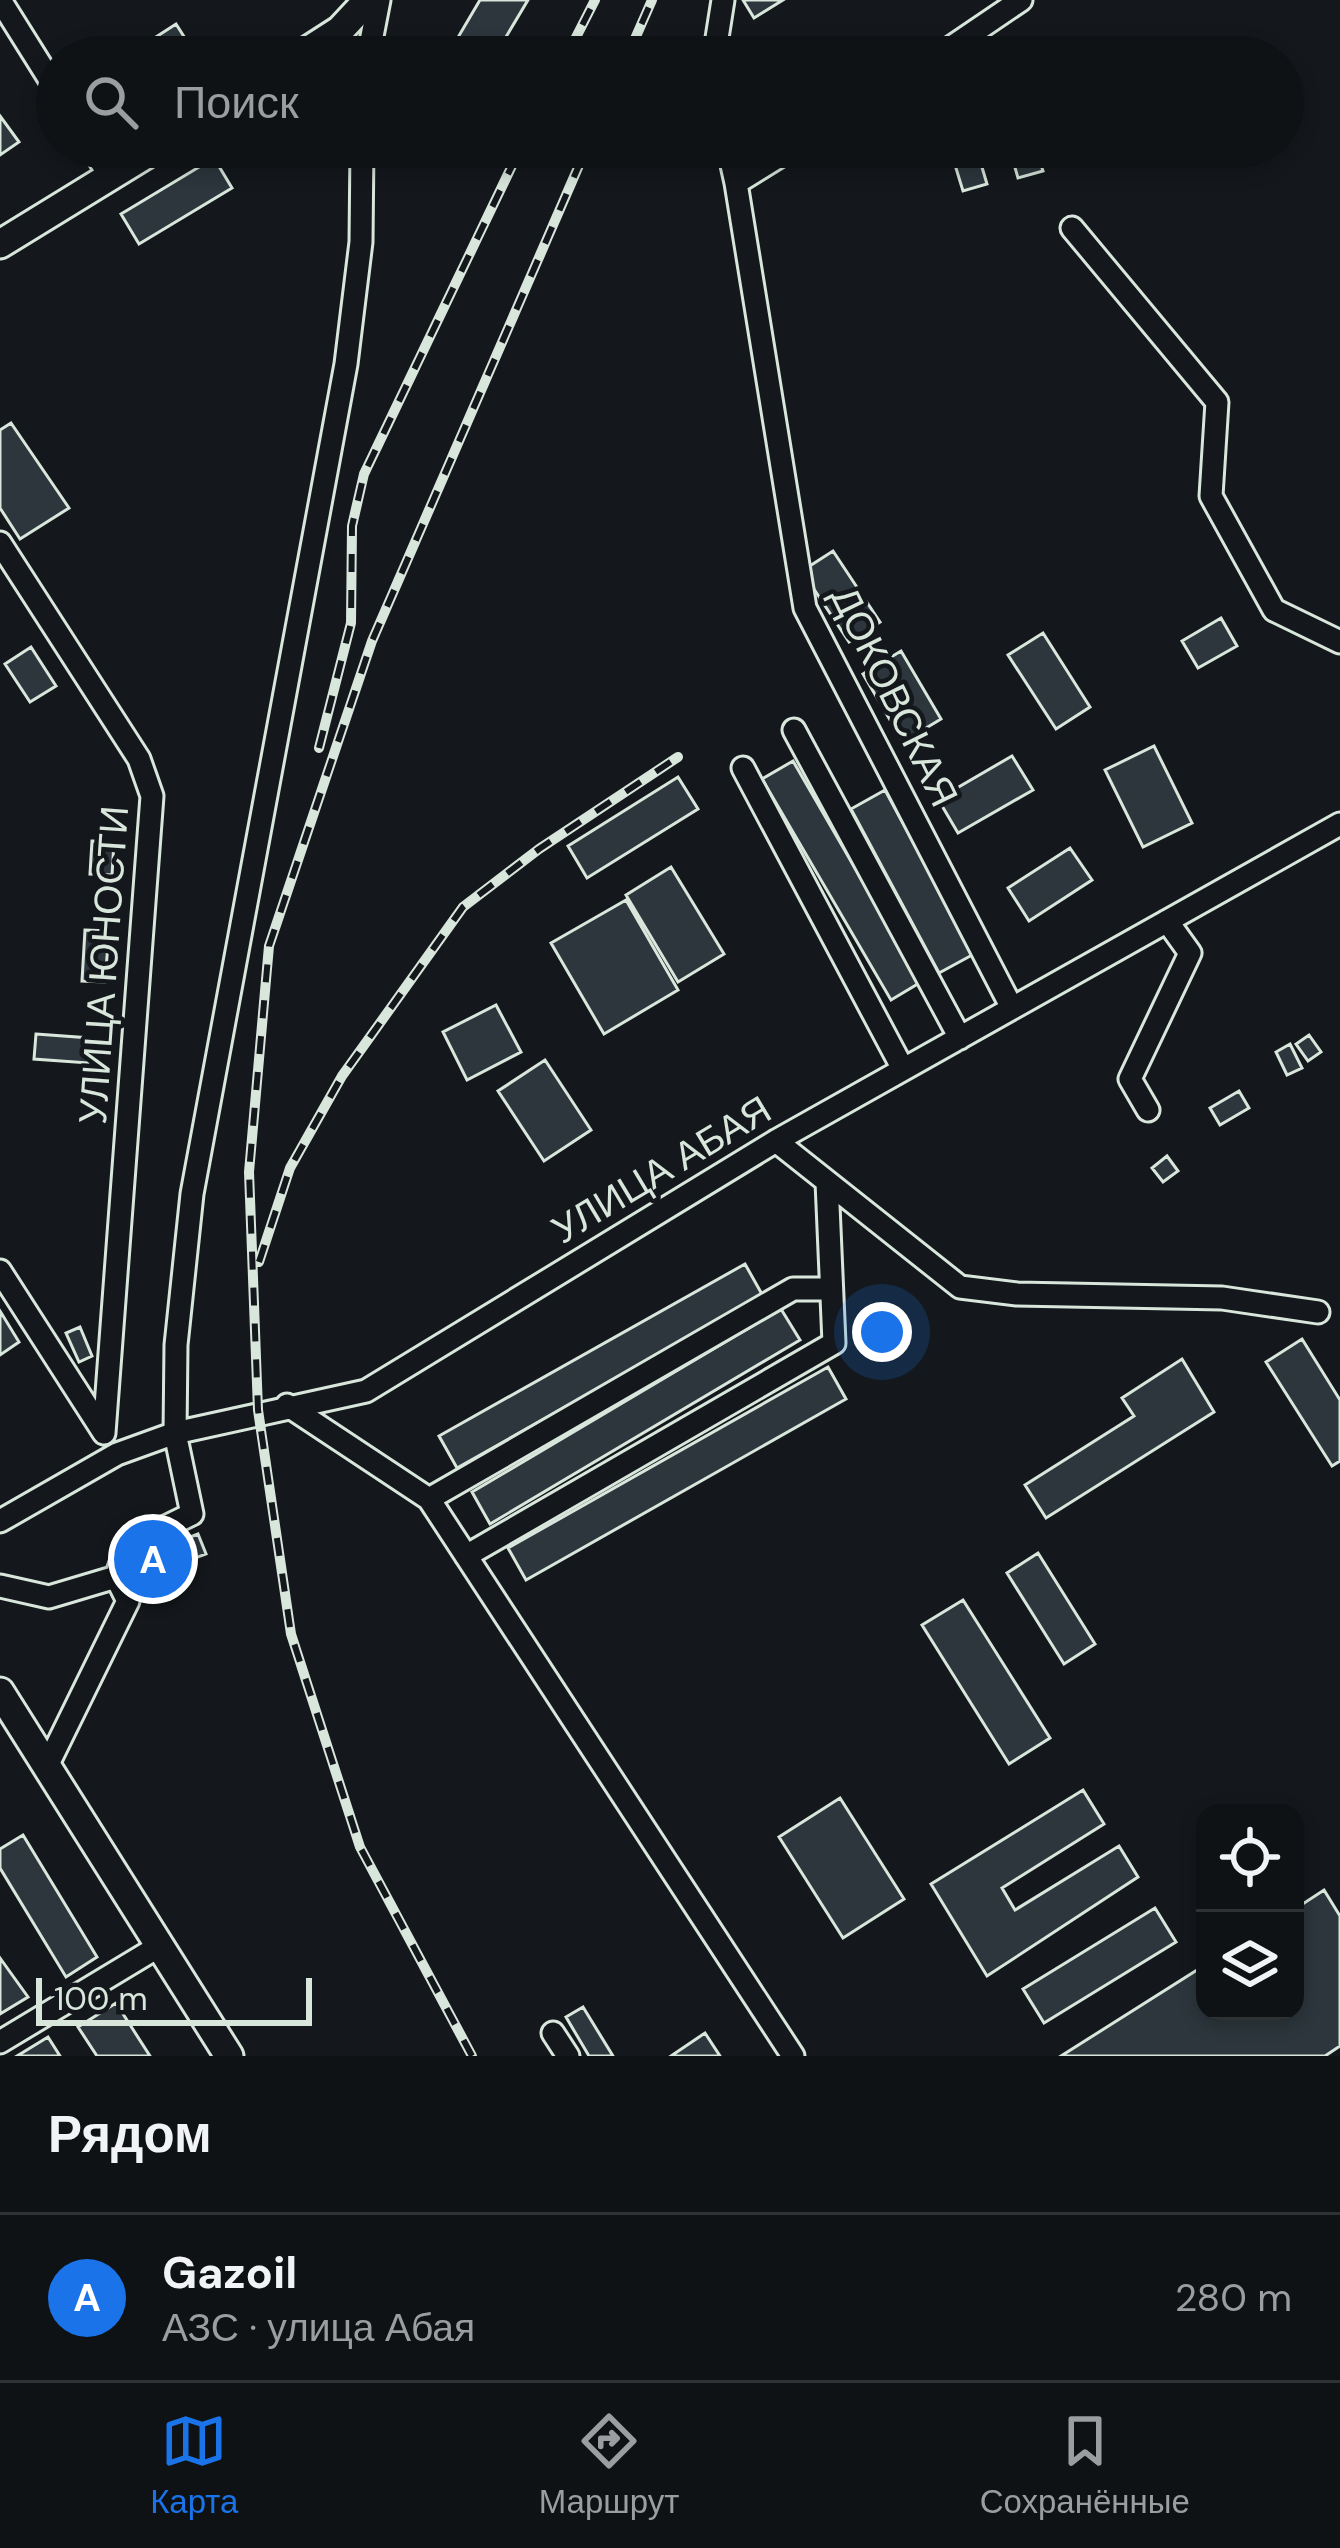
<!DOCTYPE html>
<html lang="ru">
<meta charset="utf-8">
<style>
body{margin:0;font-family:"DM Sans",sans-serif;background:#1d2022;color:#f1f3f6}
.controls{position:absolute;right:36px;bottom:36px;display:grid;overflow:hidden;border-radius:24px;box-shadow:0 6px 18px #0003}
.controls button{width:108px;height:108px;display:grid;place-items:center;padding:0;border:0;border-bottom:3px solid #2f3234;background:#0f1215;color:#f1f3f6;font:60px sans-serif}
.scale{position:absolute;left:36px;bottom:30px;width:276px;box-sizing:border-box;padding-left:12px;border:6px solid #d8e6dc;border-top:0;font-size:33px;line-height:42px;white-space:nowrap;color:#d8e6dc;-webkit-text-stroke:9px #14181c;paint-order:stroke}
.you{position:absolute;left:882px;top:1332px;width:42px;height:42px;margin:-30px;border:9px solid #fff;border-radius:50%;background:#1a73e8;box-shadow:0 0 0 18px #1a73e833}
.badge{display:grid;place-items:center;width:78px;height:78px;border-radius:50%;background:#1a73e8;color:#fff;font-size:39px;font-weight:700}
.pin{position:absolute;translate:-50% -50%;border:6px solid #fff;box-shadow:0 3px 12px #0006}
.list{margin:0;padding:0;list-style:none}
h2{display:flex;justify-content:space-between;align-items:center;height:156px;margin:0;padding:0 48px;font-size:51px}
h2 small{font-size:39px;font-weight:400;color:#9b9ea0}
.list li{display:grid;grid-template-columns:78px 1fr auto;gap:36px;align-items:center;box-sizing:border-box;height:168px;padding:0 48px;border-top:3px solid #2f3234}
.list b{display:block;font-size:45px;white-space:nowrap}
.list p{margin:0;font-size:39px;white-space:nowrap;color:#9b9ea0}
.list em{font-size:39px;font-style:normal;color:#9b9ea0}
.icon{flex:none;width:66px;height:66px;fill:none;stroke:currentColor;stroke-width:2;stroke-linecap:round;stroke-linejoin:round}
.map{position:relative;flex:none;width:1340px;height:2056px;overflow:hidden}
.search{position:absolute;background:#0f1215;box-shadow:0 6px 18px #0003;left:36px;right:36px;top:36px;height:132px;display:flex;align-items:center;gap:30px;box-sizing:border-box;padding:0 42px;border-radius:66px;color:#9b9ea0;font-size:45px}
.sheet{height:324px;background:#0f1215}
nav{display:flex;justify-content:space-around;align-items:center;box-sizing:border-box;height:168px;border-top:3px solid #2f3234;background:#0f1215;font-size:33px;color:#9b9ea0}
nav a{display:grid;justify-items:center;gap:6px}
nav .on{color:#1a73e8}
.map>svg:first-child{display:block}
.building{fill:#2c363c;stroke:#d8e6dc;stroke-width:3}
.lines{fill:none;stroke-linecap:round;stroke-linejoin:round}
.minor-casing{stroke:#d8e6dc;stroke-width:27}
.major-casing{stroke:#d8e6dc;stroke-width:33}
.minor{stroke:#14181c;stroke-width:21}
.major{stroke:#14181c;stroke-width:27}
.rail-casing{stroke:#d8e6dc;stroke-width:10}
.rail{stroke:#14181c;stroke-width:6;stroke-dasharray:18;stroke-linecap:butt}
.labels{text-anchor:middle;stroke-width:9;stroke-linejoin:round;paint-order:stroke}
.street-label{font-size:39px;fill:#d8e6dc;stroke:#14181c}
</style>
<div class="map">
<svg width="1340" height="2056" viewBox="0 0 1340 2056">
<rect width="100%" height="100%" fill="#14181c"/>
<path class="building" d="M 480,0 L 528,0 L 494,57 L 457,39 Z
M 743,0 L 783,0 L 754,18 Z
M 176,24 L 190,46 L 169,57 L 156,37 Z
M 0,116 L 19,142 L 0,155 Z
M 976,147 L 987,184 L 963,191 L 951,152 Z
M 1009,147 L 1035,147 L 1043,171 L 1018,178 Z
M 1089,147 L 1118,147 L 1121,155 L 1097,165 Z
M 214,158 L 232,188 L 139,244 L 121,214 Z
M 11,423 L 69,508 L 20,539 L 0,508 L 0,430 Z
M 833,551 L 880,622 L 849,642 L 802,571 Z
M 1221,618 L 1237,646 L 1198,668 L 1182,641 Z
M 1043,633 L 1090,707 L 1056,729 L 1008,655 Z
M 31,647 L 56,686 L 30,702 L 5,664 Z
M 901,651 L 941,719 L 903,742 L 863,674 Z
M 1154,746 L 1192,823 L 1143,847 L 1105,770 Z
M 1012,756 L 1033,790 L 958,833 L 938,799 Z
M 793,761 L 921,982 L 891,1000 L 762,779 Z
M 678,777 L 698,809 L 587,878 L 568,846 Z
M 885,790 L 974,954 L 939,973 L 851,809 Z
M 92,841 L 114,842 L 112,875 L 90,874 Z
M 1070,848 L 1092,880 L 1029,921 L 1008,888 Z
M 671,867 L 724,954 L 678,982 L 626,895 Z
M 626,900 L 678,990 L 604,1034 L 551,943 Z
M 85,930 L 109,931 L 105,982 L 82,981 Z
M 496,1005 L 521,1052 L 467,1080 L 443,1032 Z
M 36,1034 L 90,1038 L 88,1063 L 34,1059 Z
M 1309,1035 L 1321,1052 L 1308,1061 L 1296,1044 Z
M 1290,1044 L 1302,1068 L 1287,1075 L 1276,1052 Z
M 545,1060 L 591,1130 L 544,1161 L 498,1091 Z
M 1239,1091 L 1249,1108 L 1220,1125 L 1210,1108 Z
M 1167,1156 L 1178,1171 L 1163,1182 L 1152,1168 Z
M 745,1264 L 763,1296 L 457,1468 L 439,1436 Z
M 781,1309 L 800,1340 L 490,1524 L 472,1492 Z
M 0,1311 L 19,1342 L 0,1355 Z
M 80,1327 L 92,1356 L 79,1362 L 66,1333 Z
M 1302,1339 L 1340,1400 L 1340,1461 L 1332,1466 L 1266,1362 Z
M 1182,1359 L 1214,1412 L 1046,1518 L 1025,1485 L 1134,1416 L 1122,1398 Z
M 828,1367 L 846,1399 L 526,1580 L 508,1548 Z
M 198,1534 L 206,1554 L 140,1579 L 133,1559 Z
M 1038,1553 L 1095,1644 L 1064,1664 L 1007,1573 Z
M 963,1600 L 1050,1738 L 1009,1764 L 922,1625 Z
M 1083,1790 L 1104,1824 L 1002,1888 L 1015,1910 L 1119,1846 L 1138,1877 L 987,1976 L 931,1884 Z
M 840,1798 L 904,1899 L 843,1938 L 779,1837 Z
M 23,1835 L 97,1957 L 66,1977 L 0,1868 L 0,1849 Z
M 1324,1890 L 1340,1916 L 1340,2046 L 1325,2056 L 1061,2056 L 1205,1965 L 1205,2011 L 1295,2011 L 1295,1909 Z
M 1155,1908 L 1176,1942 L 1044,2023 L 1023,1989 Z
M 0,1958 L 28,1997 L 0,2014 Z
M 116,2003 L 150,2056 L 97,2056 L 78,2027 Z
M 583,2007 L 613,2056 L 589,2056 L 566,2017 Z
M 705,2033 L 720,2056 L 671,2056 Z
M 48,2037 L 60,2056 L 17,2056 Z"/>
<g class="lines">
<defs>
<path id="minor" d="M 0,0 L 57,91
M 368,57 L 379,0
M 714,57 L 723,0
M 937,57 L 1021,0
M 92,147 L 109,175
M 728,147 L 736,183
M 794,147 L 736,183 L 805,608 L 1012,1008
M 1072,228 L 1217,402 L 1211,496 L 1274,610 L 1340,642
M 0,543 L 139,759 L 152,796 L 104,1433
M 794,730 L 960,1038
M 743,768 L 903,1069
M 1148,1110 L 1130,1079 L 1190,953 L 1167,921
M 776,1141 L 960,1287 L 1017,1294 L 1222,1298 L 1318,1312
M 0,1271 L 104,1433
M 287,1405 L 429,1499 L 793,2056
M 429,1499 L 793,1289 L 831,1289
M 0,1521 L 117,1454 L 175,1433 L 366,1391 L 776,1141 L 1340,824
M 466,1556 L 834,1343 L 827,1182
M 116,1577 L 127,1546 L 192,1514 L 175,1433 L 176,1345 L 192,1194 L 346,364 L 361,242 L 362,147
M 0,1586 L 49,1597 L 116,1577 L 128,1601 L 47,1766
M 553,2033 L 568,2056
M 0,2042 L 161,1945"/>
<path id="major" d="M 298,57 L 340,30 L 368,0
M 0,244 L 158,147
M 0,1692 L 229,2056"/>
</defs>
<use href="#minor" class="minor-casing"/>
<use href="#major" class="major-casing"/>
<use href="#minor" class="minor"/>
<use href="#major" class="major"/>
<defs>
<path id="rail" d="M 566,57 L 595,0
M 627,57 L 652,0
M 319,748 L 351,623 L 352,526 L 364,474 L 521,147
M 259,1262 L 290,1168 L 342,1076 L 463,907 L 539,849 L 678,757
M 472,2056 L 360,1847 L 291,1634 L 258,1410 L 249,1172 L 269,946 L 372,641 L 587,147"/>
</defs>
<use href="#rail" class="rail-casing"/>
<use href="#rail" class="rail"/>
</g>
<g class="labels">
<g class="street-label">
<text transform="translate(895 696) rotate(64)" y="14">ДОКОВСКАЯ</text>
<text transform="translate(103 965) rotate(-86)" y="14">УЛИЦА ЮНОСТИ</text>
<text transform="translate(661 1169) rotate(-31)" y="14">УЛИЦА АБАЯ</text>
</g>
</g>
</svg>
<div class="controls">
<button><svg class="icon" aria-label="locate" viewBox="0 0 24 24"><circle cx="12" cy="12" r="6"/><path d="M12 2v4M12 18v4M2 12h4M18 12h4"/></svg></button>
<button><svg class="icon" aria-label="layers" viewBox="0 0 24 24"><path d="M12 4l9 5-9 5-9-5zM3 14l9 5 9-5"/></svg></button>
</div>
<div class="scale">100 m</div>
<div class="you"></div>
<div class="pin badge" style="left:153px;top:1559px">A</div>
<div class="search"><svg class="icon" aria-label="search" viewBox="0 0 24 24"><circle cx="10" cy="10" r="6"/><path d="M15 15l6 6"/></svg>Поиск</div>
</div>
<section class="sheet">
<h2>Рядом<small></small></h2>
<ul class="list">
<li><span class="badge">A</span><div><b>Gazoil</b><p>АЗС · улица Абая</p></div><em>280 m</em></li>
</ul>
</section>
<nav>
<a class="on"><svg class="icon" aria-label="map" viewBox="0 0 24 24"><path d="M3 6l6-2 6 2 6-2v14l-6 2-6-2-6 2zM9 4v14M15 6v14"/></svg>Карта</a>
<a><svg class="icon" aria-label="directions" viewBox="0 0 24 24"><path d="M12 3l9 9-9 9-9-9zM9 14v-3h6M13 9l2 2-2 2"/></svg>Маршрут</a>
<a><svg class="icon" aria-label="saved" viewBox="0 0 24 24"><path d="M7 4h10v16l-5-4-5 4z"/></svg>Сохранённые</a>
</nav>
